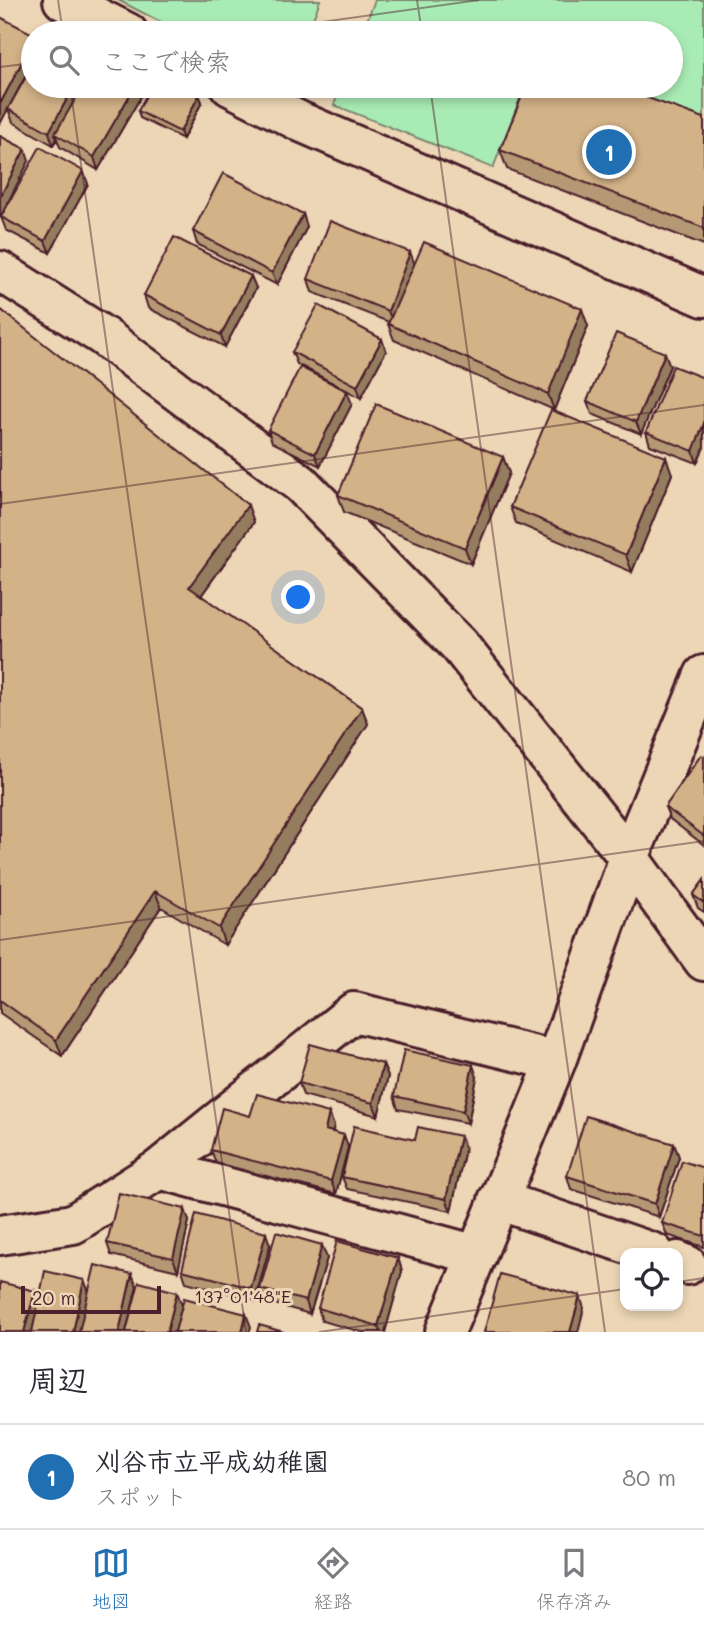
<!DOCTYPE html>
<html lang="ja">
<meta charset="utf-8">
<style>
body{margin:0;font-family:Mali,"Klee One",sans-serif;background:#f7f7f7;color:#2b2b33}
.controls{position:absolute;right:21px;bottom:21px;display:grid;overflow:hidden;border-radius:14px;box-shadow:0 4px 10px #0003}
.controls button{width:63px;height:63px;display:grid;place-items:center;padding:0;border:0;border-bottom:2px solid #e1e1e2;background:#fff;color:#2b2b33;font:35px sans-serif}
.scale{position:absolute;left:21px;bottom:18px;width:140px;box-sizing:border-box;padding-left:7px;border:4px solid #4a1f2b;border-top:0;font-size:19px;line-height:24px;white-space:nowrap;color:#4a1f2b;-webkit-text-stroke:5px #ecd6b5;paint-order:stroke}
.you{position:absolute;left:299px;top:598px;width:24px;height:24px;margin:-18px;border:5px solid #fff;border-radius:50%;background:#1a73e8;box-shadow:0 0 0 10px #1a73e833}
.badge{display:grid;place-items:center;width:46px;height:46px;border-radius:50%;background:#1f6fb2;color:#fff;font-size:23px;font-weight:700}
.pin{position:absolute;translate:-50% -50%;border:4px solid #fff;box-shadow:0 2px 7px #0006}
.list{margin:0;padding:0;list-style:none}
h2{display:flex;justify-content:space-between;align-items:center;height:91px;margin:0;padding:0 28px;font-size:30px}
h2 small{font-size:23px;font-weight:400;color:#7c7c81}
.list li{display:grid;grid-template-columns:46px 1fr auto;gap:21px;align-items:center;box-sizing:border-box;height:105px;padding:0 28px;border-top:2px solid #e1e1e2}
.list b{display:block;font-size:26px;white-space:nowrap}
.list p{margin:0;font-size:23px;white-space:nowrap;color:#7c7c81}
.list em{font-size:23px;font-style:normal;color:#7c7c81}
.icon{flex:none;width:38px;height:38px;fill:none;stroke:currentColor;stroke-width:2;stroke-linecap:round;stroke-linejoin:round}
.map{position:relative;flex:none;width:704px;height:1332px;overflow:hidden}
.search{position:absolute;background:#fff;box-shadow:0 4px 10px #0003;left:21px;right:21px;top:21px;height:77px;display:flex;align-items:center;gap:18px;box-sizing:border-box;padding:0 24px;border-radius:38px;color:#7c7c81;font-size:26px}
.sheet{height:196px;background:#fff}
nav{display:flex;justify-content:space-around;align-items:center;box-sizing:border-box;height:98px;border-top:2px solid #e1e1e2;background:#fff;font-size:19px;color:#7c7c81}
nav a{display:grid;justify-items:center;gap:4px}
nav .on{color:#1f6fb2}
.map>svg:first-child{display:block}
.green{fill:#a9ebb4;stroke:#7a8570;stroke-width:2}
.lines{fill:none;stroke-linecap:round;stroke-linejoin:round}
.minor-casing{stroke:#4a1f2b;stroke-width:44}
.minor{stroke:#ecd6b5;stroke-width:38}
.wall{fill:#b59975;stroke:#4a1f2b;stroke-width:2}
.shaded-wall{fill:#947d5f;stroke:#4a1f2b;stroke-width:2}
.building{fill:#d3b288;stroke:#4a1f2b;stroke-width:2}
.ticks{fill:none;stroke:#4a1f2b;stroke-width:2;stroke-opacity:0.45}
.ticks-label{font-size:18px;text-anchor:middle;fill:#4a1f2b;stroke:#ecd6b5;stroke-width:6;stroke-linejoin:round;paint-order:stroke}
</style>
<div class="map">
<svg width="704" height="1332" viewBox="0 0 704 1332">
<rect width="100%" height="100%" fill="#ecd6b5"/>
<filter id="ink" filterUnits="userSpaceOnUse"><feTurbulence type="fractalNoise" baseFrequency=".0143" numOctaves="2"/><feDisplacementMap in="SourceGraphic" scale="14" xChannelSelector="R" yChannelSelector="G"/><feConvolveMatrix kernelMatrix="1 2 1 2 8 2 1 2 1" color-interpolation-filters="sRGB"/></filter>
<g filter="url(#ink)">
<path class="green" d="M 118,0 L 320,0 L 308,33 L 182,33 Z
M 375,0 L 704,0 L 704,123 L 598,86 L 671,86 L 671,33 L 362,33 Z
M 341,86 L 525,86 L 493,168 L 334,105 Z"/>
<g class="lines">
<defs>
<path id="minor" d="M 63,0 L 128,33
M 230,86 L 301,122 L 704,297
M 0,271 L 103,336 L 301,484 L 459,645 L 629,858 L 704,961
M 159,1169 L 477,1255
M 498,1200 L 654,1253
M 0,1235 L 73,1224 L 159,1169 L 354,1012 L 556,1061
M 678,1261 L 687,1265
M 445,1332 L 556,1061 L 629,858 L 704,675"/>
</defs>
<use href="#minor" class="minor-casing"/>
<use href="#minor" class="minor"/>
</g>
<path class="wall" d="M 147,86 L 98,170 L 60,147 L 57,139 L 53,145 L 13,122 L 8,109 Z
M 199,95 L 202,102 L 183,139 L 140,118 L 138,111 Z
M 704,118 L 704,245 L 507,169 L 500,150 Z
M 83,171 L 88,184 L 50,253 L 6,230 L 1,217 Z
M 303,214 L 307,227 L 277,285 L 197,244 L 193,231 Z
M 410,252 L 414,264 L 588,326 L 554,410 L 394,340 L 388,324 L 389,322 L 312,292 L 308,279 Z
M 256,288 L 225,347 L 148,308 L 144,295 Z
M 0,309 L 254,522 L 201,596 L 362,708 L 368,724 L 225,945 L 161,907 L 62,1056 L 0,1013 Z
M 386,351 L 361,398 L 297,364 L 292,352 Z
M 670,366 L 641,434 L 592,414 L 587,401 Z
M 704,378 L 704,447 L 697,463 L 650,445 L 646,432 Z
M 352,404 L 320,466 L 272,442 L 268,430 Z
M 503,457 L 509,473 L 471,564 L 344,512 L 338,495 Z
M 672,474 L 632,572 L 516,523 L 510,507 Z
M 704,757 L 704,845 L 670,819 L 665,807 Z
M 704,880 L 704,912 L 698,908 L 693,895 Z
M 383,1064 L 388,1076 L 378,1116 L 303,1095 L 299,1083 Z
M 477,1077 L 468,1123 L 398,1109 L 394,1096 Z
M 329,1113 L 334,1126 L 332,1132 L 344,1135 L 348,1147 L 336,1194 L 216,1163 L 211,1150 L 250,1116 Z
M 460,1136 L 465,1149 L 451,1211 L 347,1189 L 342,1177 L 415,1140 Z
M 674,1144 L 679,1157 L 659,1217 L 571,1189 L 567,1176 Z
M 704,1168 L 704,1247 L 667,1235 L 662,1223 Z
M 189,1221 L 178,1271 L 111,1255 L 107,1243 Z
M 270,1245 L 255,1300 L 186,1282 L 182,1270 Z
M 327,1258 L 310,1314 L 264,1301 L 260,1289 Z
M 398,1258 L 402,1271 L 385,1332 L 362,1332 L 322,1321 L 318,1308 Z"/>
<path class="shaded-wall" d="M 33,41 L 33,62 L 0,124 L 0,104 Z
M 74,86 L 86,86 L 55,134 L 57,139 L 53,145 L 49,132 Z
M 135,86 L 147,86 L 98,170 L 94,157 Z
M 199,95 L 202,102 L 183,139 L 180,132 Z
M 25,149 L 29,161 L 0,218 L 0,197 Z
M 83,171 L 88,184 L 50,253 L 45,241 Z
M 303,214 L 307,227 L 277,285 L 272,273 Z
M 410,252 L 415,265 L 393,323 L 388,311 Z
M 251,276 L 256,288 L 225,347 L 221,335 Z
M 582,309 L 588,326 L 554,410 L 548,394 Z
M 382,339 L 386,351 L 361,398 L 357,386 Z
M 665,353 L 670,366 L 641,434 L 636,422 Z
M 347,391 L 352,404 L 320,466 L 315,454 Z
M 704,423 L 704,447 L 697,463 L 693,451 Z
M 503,457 L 509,473 L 471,564 L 465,548 Z
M 666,457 L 672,474 L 632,572 L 626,555 Z
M 248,505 L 254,522 L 195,604 L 189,587 Z
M 362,708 L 368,724 L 225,945 L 219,928 Z
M 155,891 L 161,907 L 62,1056 L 56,1040 Z
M 383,1064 L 388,1076 L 378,1116 L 373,1103 Z
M 473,1065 L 477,1077 L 468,1123 L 463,1111 Z
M 329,1113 L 334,1126 L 330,1143 L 325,1130 Z
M 344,1135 L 348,1147 L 336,1194 L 331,1181 Z
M 460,1136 L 465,1149 L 451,1211 L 446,1199 Z
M 674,1144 L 679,1157 L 659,1217 L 655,1204 Z
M 185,1209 L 189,1221 L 178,1271 L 173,1258 Z
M 266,1233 L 270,1245 L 255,1300 L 251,1288 Z
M 322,1245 L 327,1258 L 310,1314 L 306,1301 Z
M 398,1258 L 402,1271 L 385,1332 L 381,1332 L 378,1326 Z
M 132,1274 L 137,1286 L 126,1332 L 119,1332 Z
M 84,1280 L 89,1292 L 80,1332 L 73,1332 Z
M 35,1291 L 39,1303 L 32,1332 L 24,1332 Z
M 177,1292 L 182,1305 L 175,1332 L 167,1332 Z
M 580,1296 L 584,1308 L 578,1332 L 570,1332 Z
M 246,1314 L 251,1327 L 249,1332 L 242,1332 Z"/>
<path class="building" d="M 0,17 L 33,34 L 33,41 L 0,104 Z
M 56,23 L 75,33 L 50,33 Z
M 33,64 L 33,86 L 74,86 L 49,132 L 8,109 Z
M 83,86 L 135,86 L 94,157 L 55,134 Z
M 151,86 L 182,86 L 199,95 L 180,132 L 138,111 Z
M 526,86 L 614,86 L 704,118 L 704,228 L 500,150 Z
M 0,136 L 25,149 L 0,197 Z
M 40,147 L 83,171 L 45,241 L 1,217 Z
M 223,173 L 303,214 L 272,273 L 193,231 Z
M 330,221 L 410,252 L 388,311 L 308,279 Z
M 174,237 L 251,276 L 221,335 L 144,295 Z
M 424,242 L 582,309 L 548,394 L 388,324 Z
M 318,305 L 382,339 L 357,386 L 292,352 Z
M 0,309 L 248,505 L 189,587 L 362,708 L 219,928 L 155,891 L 56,1040 L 0,1000 Z
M 616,333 L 665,353 L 636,422 L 587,401 Z
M 673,366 L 704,378 L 704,423 L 693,451 L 646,432 Z
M 300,367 L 347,391 L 315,454 L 268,430 Z
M 376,404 L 503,457 L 465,548 L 338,495 Z
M 551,410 L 666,457 L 626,555 L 510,507 Z
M 701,755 L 704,757 L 704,836 L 665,807 Z
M 704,880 L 704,903 L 693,895 Z
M 310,1044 L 383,1064 L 373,1103 L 299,1083 Z
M 404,1050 L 473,1065 L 463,1111 L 394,1096 Z
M 257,1094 L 329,1113 L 325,1130 L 344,1135 L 331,1181 L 211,1150 L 222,1108 L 250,1116 Z
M 586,1116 L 674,1144 L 655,1204 L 567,1176 Z
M 354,1126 L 415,1140 L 418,1127 L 460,1136 L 446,1199 L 342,1177 Z
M 682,1161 L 704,1168 L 704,1236 L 662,1223 Z
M 119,1193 L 185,1209 L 173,1258 L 107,1243 Z
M 196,1214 L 266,1233 L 251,1288 L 182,1270 Z
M 276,1232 L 322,1245 L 306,1301 L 260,1289 Z
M 337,1241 L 398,1258 L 378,1326 L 318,1308 Z
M 95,1265 L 132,1274 L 119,1332 L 79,1332 Z
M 45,1271 L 84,1280 L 73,1332 L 32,1332 Z
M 500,1274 L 580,1296 L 570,1332 L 484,1332 Z
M 0,1282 L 35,1291 L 24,1332 L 0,1332 Z
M 139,1282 L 177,1292 L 167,1332 L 126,1332 Z
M 184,1298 L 246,1314 L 242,1332 L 175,1332 Z
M 259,1325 L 284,1332 L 257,1332 Z"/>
</g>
<path class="ticks" d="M 58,0 L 63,33M 417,0 L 422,33M 243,33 L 479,0M 0,67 L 33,63M 70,86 L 246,1332M 430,86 L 605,1332M 0,504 L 704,405M 0,940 L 704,841M 678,1282 L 704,1278M 319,1332 L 625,1289"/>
<g class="ticks-label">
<text x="243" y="1303">137°01'48"E</text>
</g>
</svg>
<div class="controls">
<button><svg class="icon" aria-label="locate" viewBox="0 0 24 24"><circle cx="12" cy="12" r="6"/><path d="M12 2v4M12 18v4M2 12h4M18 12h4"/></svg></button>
</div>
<div class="scale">20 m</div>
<div class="you"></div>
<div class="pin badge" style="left:609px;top:152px">1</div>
<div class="search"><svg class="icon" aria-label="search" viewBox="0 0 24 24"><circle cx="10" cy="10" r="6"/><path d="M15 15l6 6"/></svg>ここで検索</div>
</div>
<section class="sheet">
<h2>周辺<small></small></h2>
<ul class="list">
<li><span class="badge">1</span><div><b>刈谷市立平成幼稚園</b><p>スポット</p></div><em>80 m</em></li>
</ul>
</section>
<nav>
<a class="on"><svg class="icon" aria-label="map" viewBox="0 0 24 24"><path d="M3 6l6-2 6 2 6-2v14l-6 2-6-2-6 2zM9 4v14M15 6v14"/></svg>地図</a>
<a><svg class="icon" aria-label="directions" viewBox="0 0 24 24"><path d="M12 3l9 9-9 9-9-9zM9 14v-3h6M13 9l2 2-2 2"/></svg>経路</a>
<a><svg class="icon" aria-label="saved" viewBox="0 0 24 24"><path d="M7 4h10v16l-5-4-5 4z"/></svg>保存済み</a>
</nav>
